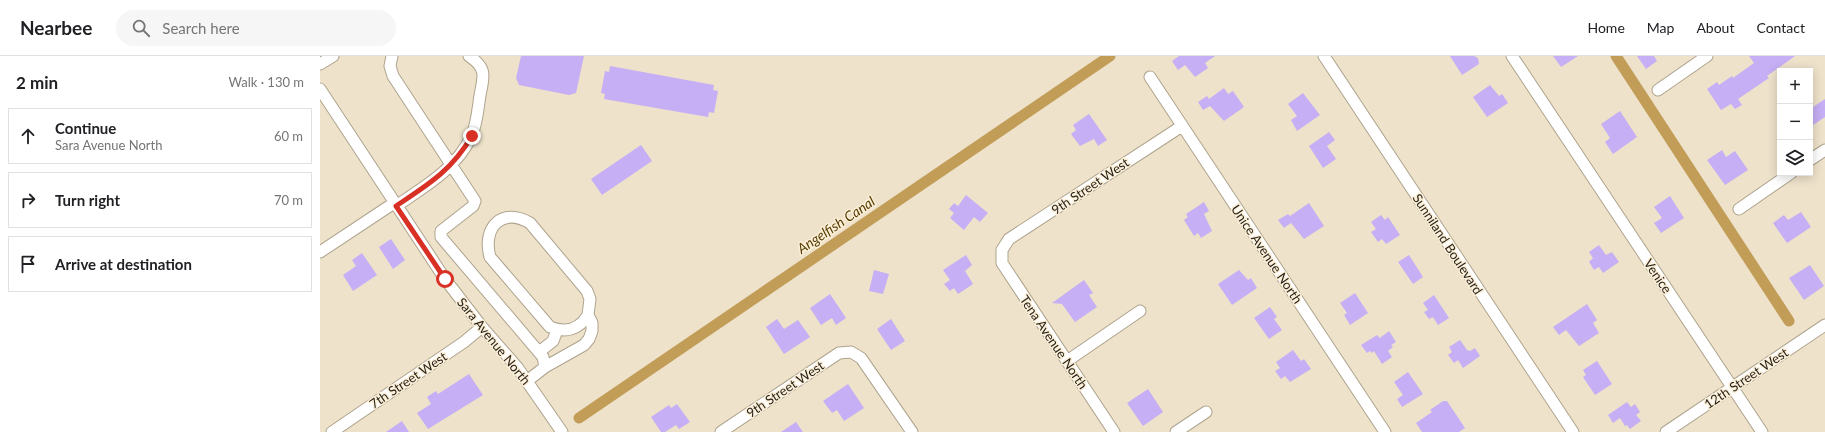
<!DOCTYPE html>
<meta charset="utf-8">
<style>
body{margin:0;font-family:Lato,sans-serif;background:#f6f6f6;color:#202124}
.controls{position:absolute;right:12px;top:12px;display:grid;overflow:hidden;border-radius:0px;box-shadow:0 2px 10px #0003}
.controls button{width:36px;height:36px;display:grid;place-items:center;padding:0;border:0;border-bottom:1px solid #e0e0e0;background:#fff;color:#202124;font:20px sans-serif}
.stop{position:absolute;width:12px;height:12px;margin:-9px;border:3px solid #d93025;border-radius:50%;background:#fff}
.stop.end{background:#d93025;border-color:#fff;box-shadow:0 1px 4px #0008}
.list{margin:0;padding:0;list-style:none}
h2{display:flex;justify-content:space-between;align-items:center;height:52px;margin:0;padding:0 16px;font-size:17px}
h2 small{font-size:13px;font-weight:400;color:#757577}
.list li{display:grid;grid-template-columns:26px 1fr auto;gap:12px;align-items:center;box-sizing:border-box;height:56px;margin:0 8px 8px;padding:0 8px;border:1px solid #e0e0e0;border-radius:0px}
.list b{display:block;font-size:15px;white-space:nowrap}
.list p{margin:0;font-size:13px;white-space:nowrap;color:#757577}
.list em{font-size:13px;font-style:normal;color:#757577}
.icon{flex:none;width:22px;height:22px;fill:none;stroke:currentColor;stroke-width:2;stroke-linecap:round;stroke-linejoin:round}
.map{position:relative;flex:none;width:1505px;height:376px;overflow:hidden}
header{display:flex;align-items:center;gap:24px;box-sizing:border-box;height:56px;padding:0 20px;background:#fff;border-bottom:1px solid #e0e0e0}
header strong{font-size:19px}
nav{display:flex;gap:22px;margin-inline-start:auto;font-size:14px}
.search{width:280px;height:36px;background:#f6f6f6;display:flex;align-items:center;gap:10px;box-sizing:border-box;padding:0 14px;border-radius:22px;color:#757577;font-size:15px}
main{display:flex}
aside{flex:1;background:#fff}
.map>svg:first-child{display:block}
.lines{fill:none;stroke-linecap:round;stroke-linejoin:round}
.canal{stroke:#c19d58;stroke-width:11}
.building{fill:#c6aff4}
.minor-casing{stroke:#aea38d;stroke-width:13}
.minor{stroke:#fff;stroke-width:11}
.route{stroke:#d93025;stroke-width:5}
.labels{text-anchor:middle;stroke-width:3;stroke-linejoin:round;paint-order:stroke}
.street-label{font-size:13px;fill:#27221a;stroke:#fcefd8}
.water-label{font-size:14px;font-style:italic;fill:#553c00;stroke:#fcefd8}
</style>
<header>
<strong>Nearbee</strong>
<div class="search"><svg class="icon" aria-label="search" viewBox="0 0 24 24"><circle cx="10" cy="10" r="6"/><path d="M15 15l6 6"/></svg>Search here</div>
<nav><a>Home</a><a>Map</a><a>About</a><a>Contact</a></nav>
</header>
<main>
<aside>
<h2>2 min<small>Walk · 130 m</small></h2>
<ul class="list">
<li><svg class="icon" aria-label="ahead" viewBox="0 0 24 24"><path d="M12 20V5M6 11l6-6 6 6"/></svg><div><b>Continue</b><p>Sara Avenue North</p></div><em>60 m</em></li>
<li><svg class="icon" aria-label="right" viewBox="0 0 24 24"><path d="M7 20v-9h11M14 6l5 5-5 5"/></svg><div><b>Turn right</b></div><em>70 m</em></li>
<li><svg class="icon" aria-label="arrive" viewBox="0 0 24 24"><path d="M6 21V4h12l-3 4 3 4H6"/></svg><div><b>Arrive at destination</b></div></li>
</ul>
</aside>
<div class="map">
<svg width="1505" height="376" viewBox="0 0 1505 376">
<rect width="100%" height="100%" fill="#eee2cb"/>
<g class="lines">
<path class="canal" d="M 1296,0 L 1469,265
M 259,362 L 790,0"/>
</g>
<path class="building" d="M 201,0 L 264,0 L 256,37 L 249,39 L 199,29 L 196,22 Z
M 859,0 L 895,0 L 885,7 L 888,12 L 875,21 L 865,9 L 858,14 L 852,5 Z
M 1130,0 L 1154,0 L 1158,2 L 1159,8 L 1142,19 Z
M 1233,0 L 1258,0 L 1241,11 Z
M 1317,0 L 1334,0 L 1337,5 L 1326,13 Z
M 1429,0 L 1475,0 L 1447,20 L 1449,22 L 1418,43 L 1422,49 L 1415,53 L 1411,48 L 1401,54 L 1387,33 L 1397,26 L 1399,29 L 1412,20 L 1413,22 L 1434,7 Z
M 290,10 L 394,29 L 393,34 L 398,35 L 394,57 L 389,56 L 388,61 L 284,43 L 285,38 L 281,37 L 285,15 L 289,16 Z
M 1170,29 L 1179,40 L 1182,38 L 1188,47 L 1167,61 L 1153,41 Z
M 904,32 L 908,38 L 913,35 L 924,51 L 904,65 L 890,50 L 883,54 L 878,46 L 887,40 L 889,43 Z
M 983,37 L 1000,59 L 977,75 L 971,64 L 977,60 L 968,48 Z
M 1505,43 L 1505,61 L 1490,71 L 1490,53 Z
M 1300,55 L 1317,81 L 1293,98 L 1285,86 L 1290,82 L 1281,68 Z
M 769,58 L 787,84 L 778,90 L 774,83 L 760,90 L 751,78 L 756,74 L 753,69 Z
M 1009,76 L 1015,84 L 1007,90 L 1016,103 L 1003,112 L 989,90 Z
M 321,89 L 332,105 L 282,139 L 271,123 Z
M 1402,94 L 1406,101 L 1415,95 L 1428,114 L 1405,129 L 1387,104 Z
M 646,139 L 668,157 L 660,166 L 654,161 L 644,174 L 630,162 L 634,157 L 629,153 L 634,147 L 638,150 Z
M 1350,140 L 1364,162 L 1341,177 L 1334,167 L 1342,162 L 1334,151 Z
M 884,146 L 889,155 L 884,158 L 892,175 L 881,182 L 878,177 L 874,180 L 864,164 L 868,161 L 866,158 Z
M 989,147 L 1004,170 L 984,183 L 971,167 L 964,172 L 958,164 L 968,158 L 970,160 Z
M 1481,156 L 1491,171 L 1467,187 L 1453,167 L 1464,159 L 1468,164 Z
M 1061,159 L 1065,164 L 1068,161 L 1080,179 L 1066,188 L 1062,183 L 1058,186 L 1051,176 L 1056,173 L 1051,166 Z
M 71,183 L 85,204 L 73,213 L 59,191 Z
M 1279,189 L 1286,199 L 1292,196 L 1299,206 L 1283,217 L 1279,211 L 1274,214 L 1269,206 L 1273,202 L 1269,196 Z
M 42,197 L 57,219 L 33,235 L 23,219 L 36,210 L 32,204 Z
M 646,199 L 652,209 L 645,215 L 653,228 L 638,238 L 634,232 L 630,235 L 624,228 L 630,224 L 623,214 Z
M 1089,199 L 1103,221 L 1093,228 L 1078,206 Z
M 1490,209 L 1504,230 L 1484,244 L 1469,222 Z
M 554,214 L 569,218 L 563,238 L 549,235 Z
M 919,214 L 928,224 L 931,222 L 937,232 L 912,249 L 898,228 Z
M 764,224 L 773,237 L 769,239 L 777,251 L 755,266 L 742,248 L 732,247 Z
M 1035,237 L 1048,257 L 1030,269 L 1024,259 L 1027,257 L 1020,247 Z
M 510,238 L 526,262 L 516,269 L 512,262 L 501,269 L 490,252 Z
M 1114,239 L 1129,262 L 1118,269 L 1113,261 L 1109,263 L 1104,256 L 1108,254 L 1103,247 Z
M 1267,248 L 1277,264 L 1273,267 L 1279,277 L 1259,290 L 1246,274 L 1239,279 L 1233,271 Z
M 950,251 L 957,261 L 954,263 L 962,274 L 949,283 L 934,262 Z
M 457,263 L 464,273 L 478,264 L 490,281 L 464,298 L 446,271 Z
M 571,263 L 585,285 L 571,294 L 557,273 Z
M 1069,275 L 1076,286 L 1071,289 L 1073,291 L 1068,295 L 1072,301 L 1062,308 L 1054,295 L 1052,297 L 1050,295 L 1047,297 L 1041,289 L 1057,279 L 1060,282 Z
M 1140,284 L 1147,294 L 1150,295 L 1155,292 L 1160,300 L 1143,312 L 1138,304 L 1134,307 L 1128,299 L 1132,296 L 1129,291 Z
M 973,294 L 981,305 L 984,303 L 991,313 L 970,326 L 965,320 L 961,323 L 955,315 L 960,312 L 956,306 Z
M 1277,305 L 1292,328 L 1275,339 L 1263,321 L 1266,319 L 1263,314 Z
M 1088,316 L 1103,338 L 1082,351 L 1077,343 L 1083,339 L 1074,326 Z
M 149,318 L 163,339 L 108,373 L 97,357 L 111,348 L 107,341 L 116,335 L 118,338 Z
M 528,328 L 544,352 L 524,365 L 517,354 L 512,357 L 503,345 Z
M 828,333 L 843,356 L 823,370 L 807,347 Z
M 1123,345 L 1127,345 L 1145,372 L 1139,376 L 1102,376 L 1096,367 L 1112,356 L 1110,354 Z
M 1307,346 L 1311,351 L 1315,348 L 1320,356 L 1316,359 L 1321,365 L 1310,373 L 1307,369 L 1305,370 L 1300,362 L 1293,367 L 1288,359 Z
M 357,348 L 370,366 L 359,373 L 356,369 L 345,376 L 341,376 L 331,361 L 349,349 L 351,352 Z
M 82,365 L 89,376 L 66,376 Z
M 476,366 L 483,376 L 461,376 Z"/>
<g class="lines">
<defs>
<path id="minor" d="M 72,0 L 70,10 L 73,20 L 155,145 L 153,150 L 121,175 L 121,181 L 223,301 L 225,311 L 207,325
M 1004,0 L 1253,376
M 1192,0 L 1442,376
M 0,8 L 13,0
M 830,21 L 1065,376
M 0,33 L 125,223 L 162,271 L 197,311 L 242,376
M 1338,34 L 1387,0
M 1490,104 L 1505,94
M 76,150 C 104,131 136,113 151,81 C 157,69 158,52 160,39 C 164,20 167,12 149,0
M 1419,153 L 1471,117
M 0,196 L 74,147
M 219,296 L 233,285 L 237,274
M 747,305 L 820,255
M 225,311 L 264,289 L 269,283 L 272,275 L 272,267 L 268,259 L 270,243 L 267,235 L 210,167 C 182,151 162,171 170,201 L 230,271 C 245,277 259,274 268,259
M 12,376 L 144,286 L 162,271
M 401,376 L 519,297 L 531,296 L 541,302 L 592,376
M 794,376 L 682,207 L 682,194 L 689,183 L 862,70
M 856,376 L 886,356
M 1346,376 L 1505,269"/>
</defs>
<use href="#minor" class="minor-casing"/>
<use href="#minor" class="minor"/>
</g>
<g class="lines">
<path class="route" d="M 125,223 L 76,150 C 109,128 131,115 152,80"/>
</g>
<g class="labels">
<g class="street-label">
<text transform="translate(770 130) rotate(-34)" y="5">9th Street West</text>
<text transform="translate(1128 188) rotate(57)" y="5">Sunniland Boulevard</text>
<text transform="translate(947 198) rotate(56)" y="5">Unice Avenue North</text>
<text transform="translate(1338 220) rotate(56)" y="5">Venice</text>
<text transform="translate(174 285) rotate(51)" y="5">Sara Avenue North</text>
<text transform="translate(734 286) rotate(56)" y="5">Tena Avenue North</text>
<text transform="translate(1426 322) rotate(-34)" y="5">12th Street West</text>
<text transform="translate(88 324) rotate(-34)" y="5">7th Street West</text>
<text transform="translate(465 333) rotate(-34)" y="5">9th Street West</text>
</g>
<g class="water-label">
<text transform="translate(516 169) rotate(-34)" y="5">Angelfish Canal</text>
</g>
</g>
</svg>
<div class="controls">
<button>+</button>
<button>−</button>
<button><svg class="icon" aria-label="layers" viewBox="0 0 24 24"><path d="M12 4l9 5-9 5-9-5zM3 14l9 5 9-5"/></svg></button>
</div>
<div class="stop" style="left:125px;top:223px"></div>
<div class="stop end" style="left:152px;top:80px"></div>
</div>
</main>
